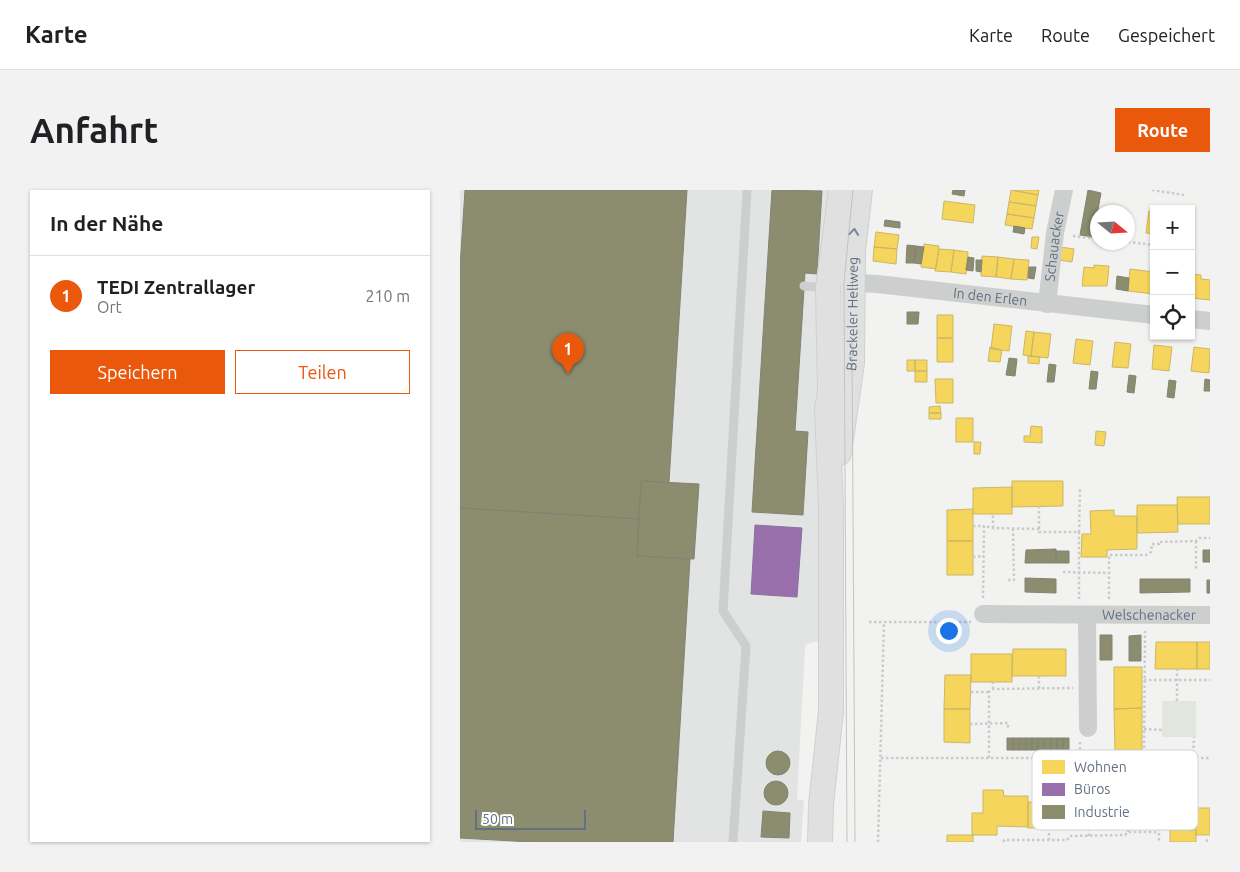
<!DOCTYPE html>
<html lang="de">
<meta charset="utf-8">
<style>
body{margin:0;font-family:Ubuntu,sans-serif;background:#f2f2f2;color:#202124}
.controls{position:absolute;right:15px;top:15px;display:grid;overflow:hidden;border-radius:0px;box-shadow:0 1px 4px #0004}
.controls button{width:45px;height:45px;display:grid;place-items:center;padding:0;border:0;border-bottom:1px solid #e0e0e0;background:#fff;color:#202124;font:25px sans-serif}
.compass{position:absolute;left:630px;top:15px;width:45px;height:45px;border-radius:50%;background:#fff;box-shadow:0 1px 4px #0004;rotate:108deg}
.scale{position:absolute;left:15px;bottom:12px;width:111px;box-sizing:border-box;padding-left:5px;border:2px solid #637081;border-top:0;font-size:14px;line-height:18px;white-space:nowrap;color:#637081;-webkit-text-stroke:4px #fff;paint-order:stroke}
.you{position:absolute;left:488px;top:440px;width:18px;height:18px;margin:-12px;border:4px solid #fff;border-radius:50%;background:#1a73e8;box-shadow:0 0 0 8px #1a73e833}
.badge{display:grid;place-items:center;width:32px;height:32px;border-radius:50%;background:#ea580c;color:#fff;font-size:16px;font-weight:700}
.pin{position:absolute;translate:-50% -41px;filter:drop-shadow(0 1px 2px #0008)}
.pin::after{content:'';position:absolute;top:26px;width:18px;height:15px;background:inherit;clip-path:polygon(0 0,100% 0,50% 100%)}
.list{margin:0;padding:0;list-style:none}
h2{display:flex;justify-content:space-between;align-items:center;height:65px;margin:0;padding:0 20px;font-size:21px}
h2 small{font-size:16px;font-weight:400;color:#757577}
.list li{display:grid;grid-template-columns:32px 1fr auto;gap:15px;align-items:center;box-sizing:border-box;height:80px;padding:0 20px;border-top:1px solid #e0e0e0}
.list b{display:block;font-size:19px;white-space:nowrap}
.list p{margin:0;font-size:16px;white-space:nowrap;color:#757577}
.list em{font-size:16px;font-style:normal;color:#757577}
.actions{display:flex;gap:10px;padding:15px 20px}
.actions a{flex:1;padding:11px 0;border:1px solid #ea580c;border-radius:0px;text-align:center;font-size:18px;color:#ea580c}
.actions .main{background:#ea580c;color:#fff}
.icon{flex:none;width:28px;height:28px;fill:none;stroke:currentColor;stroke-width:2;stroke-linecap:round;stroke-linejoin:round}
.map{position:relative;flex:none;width:750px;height:652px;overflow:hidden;border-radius:0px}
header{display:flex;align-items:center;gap:30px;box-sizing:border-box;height:70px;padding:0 25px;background:#fff;border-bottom:1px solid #e0e0e0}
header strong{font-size:24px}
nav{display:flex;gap:28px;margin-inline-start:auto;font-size:18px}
.intro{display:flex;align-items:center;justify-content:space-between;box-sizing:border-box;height:120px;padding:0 30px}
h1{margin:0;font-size:35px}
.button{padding:12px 22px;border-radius:0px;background:#ea580c;color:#fff;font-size:18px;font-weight:700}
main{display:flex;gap:30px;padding:0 30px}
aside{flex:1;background:#fff;border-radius:0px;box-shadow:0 1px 4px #0004}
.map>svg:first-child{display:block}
.built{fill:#e2e4e3}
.green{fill:#e1e6df}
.homes{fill:#f6d55c;stroke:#cab767}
.offices{fill:#9970ab;stroke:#89709e}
.industry{fill:#8c8c6e;stroke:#808474}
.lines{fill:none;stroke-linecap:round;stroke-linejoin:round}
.secondary-casing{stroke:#cfd0d0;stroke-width:26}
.path{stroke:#c9cacb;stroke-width:2.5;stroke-dasharray:2.5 2.5;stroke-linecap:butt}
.service{stroke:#cdcece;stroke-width:9}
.minor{stroke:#cdcece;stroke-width:18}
.secondary{stroke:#e0e0e1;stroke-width:24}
.tram{stroke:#c2c3c3;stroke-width:1}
.oneway{stroke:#7c8694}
.labels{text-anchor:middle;stroke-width:5;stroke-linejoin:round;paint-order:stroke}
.street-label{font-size:14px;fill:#637081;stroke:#fff}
.key{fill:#fff;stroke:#d0d4d9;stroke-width:1}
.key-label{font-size:14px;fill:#637081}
</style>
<header>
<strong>Karte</strong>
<nav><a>Karte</a><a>Route</a><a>Gespeichert</a></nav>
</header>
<div class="intro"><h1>Anfahrt</h1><a class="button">Route</a></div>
<main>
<aside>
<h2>In der Nähe<small></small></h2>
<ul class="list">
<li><span class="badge">1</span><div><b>TEDI Zentrallager</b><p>Ort</p></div><em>210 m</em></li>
</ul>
<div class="actions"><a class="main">Speichern</a><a>Teilen</a></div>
</aside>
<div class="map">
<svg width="750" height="652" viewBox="0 0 750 652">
<rect width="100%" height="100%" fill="#f2f3f0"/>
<path class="built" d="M 0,0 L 375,0 L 360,448 L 358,451 L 347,454 L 345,457 L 337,610 L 344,610 L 341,652 L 0,652 Z"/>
<path class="green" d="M 702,511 L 736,511 L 736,547 L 702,547 Z"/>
<path class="homes" d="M 551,0 L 578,5 L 576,16 L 549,12 Z
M 551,0 L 579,0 L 578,5 Z
M 484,11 L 515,15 L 513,33 L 482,29 Z
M 549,12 L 576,16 L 574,28 L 547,24 Z
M 689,21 L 694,22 L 694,44 L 686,43 Z
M 547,24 L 574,28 L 572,39 L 545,35 Z
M 416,42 L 439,45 L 437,59 L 414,57 Z
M 572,47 L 579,47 L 577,59 L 571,58 Z
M 464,54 L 479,56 L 476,79 L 461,77 Z
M 414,57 L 437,59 L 436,74 L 413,71 Z
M 601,57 L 614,59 L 612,72 L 599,70 Z
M 479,59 L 494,60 L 491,82 L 475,81 Z
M 494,60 L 508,62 L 506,84 L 491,82 Z
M 522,66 L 538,67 L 536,87 L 521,86 Z
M 538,67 L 554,69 L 551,89 L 536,87 Z
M 554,69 L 569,70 L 567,90 L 551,89 Z
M 634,75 L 649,76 L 647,96 L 622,96 L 624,77 L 634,78 Z
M 670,79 L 694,82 L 694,104 L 668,101 Z
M 731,84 L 741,85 L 741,89 L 750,90 L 750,110 L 731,108 Z
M 477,125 L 493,125 L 493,148 L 477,148 Z
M 534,134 L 552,136 L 549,161 L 531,159 Z
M 566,141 L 574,142 L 571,166 L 563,165 Z
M 574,142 L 591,144 L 588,168 L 571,166 Z
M 477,148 L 493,148 L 493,172 L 477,172 Z
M 616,149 L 633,151 L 630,175 L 613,173 Z
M 655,152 L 671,154 L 668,178 L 652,177 Z
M 694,155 L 712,157 L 709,181 L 692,179 Z
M 530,157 L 542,160 L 540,172 L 528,171 Z
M 734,157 L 750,159 L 749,183 L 731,181 Z
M 568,166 L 580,167 L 579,174 L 568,173 Z
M 447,170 L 455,170 L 455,181 L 447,181 Z
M 455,170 L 467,170 L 467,181 L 455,181 Z
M 455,181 L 467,181 L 467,192 L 455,192 Z
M 475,189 L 493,189 L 493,213 L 476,213 Z
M 480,216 L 481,223 L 469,223 L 469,217 Z
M 469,223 L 481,223 L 481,229 L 469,229 Z
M 496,228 L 513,228 L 513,252 L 496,252 Z
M 571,236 L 582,237 L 582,253 L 564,252 L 564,246 L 570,246 Z
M 636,241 L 646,242 L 644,256 L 635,255 Z
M 514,252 L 521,252 L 520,264 L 514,264 Z
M 552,291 L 603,291 L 603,316 L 552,317 Z
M 552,297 L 552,324 L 513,324 L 513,298 Z
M 717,307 L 750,307 L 750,334 L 718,334 Z
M 677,315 L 717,315 L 718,342 L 677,343 Z
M 513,319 L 513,351 L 487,351 L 487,320 Z
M 654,320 L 654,326 L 677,326 L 677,359 L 647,360 L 647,367 L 621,367 L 622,344 L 631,344 L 630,321 Z
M 487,351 L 513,351 L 513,385 L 487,385 Z
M 696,452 L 737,452 L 737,479 L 695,479 Z
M 737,452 L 750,452 L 750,479 L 737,479 Z
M 553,459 L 606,459 L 606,486 L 552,486 Z
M 511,464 L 552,464 L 552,492 L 511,492 Z
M 654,477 L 682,477 L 682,518 L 654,519 Z
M 485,485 L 511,485 L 510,519 L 484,519 Z
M 682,518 L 682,560 L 655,560 L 654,519 Z
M 484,519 L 510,519 L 510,553 L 484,552 Z
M 523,600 L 543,600 L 544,606 L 568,606 L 568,637 L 537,636 L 537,645 L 512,645 L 512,623 L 523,623 Z
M 568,612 L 608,612 L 608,638 L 568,638 Z
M 736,618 L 750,618 L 750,645 L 736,645 Z
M 710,640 L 736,640 L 736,652 L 710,652 Z
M 487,645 L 513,645 L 513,652 L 487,652 Z"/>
<path class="offices" d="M 295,335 L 342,338 L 337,407 L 291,404 Z"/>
<path class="industry" d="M 5,0 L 227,0 L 209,292 L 181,291 L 179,329 L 0,318 L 0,77 Z
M 312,0 L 362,1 L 357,84 L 345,83 L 335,241 L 348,242 L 343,325 L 292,322 Z
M 493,0 L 505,0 L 504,6 L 492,4 Z
M 628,0 L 641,3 L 633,47 L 620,45 Z
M 425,30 L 440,32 L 440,38 L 424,36 Z
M 554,36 L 565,38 L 564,44 L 553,42 Z
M 447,55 L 456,56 L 454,73 L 446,73 Z
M 456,56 L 464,57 L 461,74 L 454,73 Z
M 508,67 L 514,68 L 513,81 L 506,80 Z
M 516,70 L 522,70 L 521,82 L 516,81 Z
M 569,77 L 576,77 L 574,89 L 568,88 Z
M 657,86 L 669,88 L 668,101 L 656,99 Z
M 447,122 L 459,122 L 458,134 L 447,134 Z
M 549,168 L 557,169 L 555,186 L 546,185 Z
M 589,174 L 596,175 L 594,192 L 587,192 Z
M 631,181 L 638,182 L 636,199 L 629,199 Z
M 669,185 L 676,186 L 674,203 L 667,202 Z
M 745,189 L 750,190 L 750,201 L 744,201 Z
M 709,190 L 716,191 L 714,208 L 707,207 Z
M 181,291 L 239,294 L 234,369 L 177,366 Z
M 0,318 L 179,329 L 177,366 L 230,369 L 213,652 L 71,652 L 0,648 Z
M 596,359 L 596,373 L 565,373 L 566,360 Z
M 743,360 L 750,360 L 750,372 L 743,372 Z
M 596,361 L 609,361 L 609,373 L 596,373 Z
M 565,388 L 596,389 L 596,403 L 565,402 Z
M 680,389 L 730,389 L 730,402 L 680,403 Z
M 747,390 L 750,390 L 750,403 L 747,403 Z
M 640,445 L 652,445 L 652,470 L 640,470 Z
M 681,445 L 681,471 L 669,471 L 669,446 Z
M 547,548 L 553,548 L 553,560 L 547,560 Z
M 553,548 L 560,548 L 559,560 L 553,560 Z
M 560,548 L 566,548 L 566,560 L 559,560 Z
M 566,548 L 572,548 L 572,560 L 566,560 Z
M 572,548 L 578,548 L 578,560 L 572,560 Z
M 578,548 L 584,548 L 584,560 L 578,560 Z
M 584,548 L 591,548 L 591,560 L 584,560 Z
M 591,548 L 597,548 L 597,560 L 591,560 Z
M 597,548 L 603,548 L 603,560 L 597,560 Z
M 603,548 L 609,548 L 609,560 L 603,560 Z
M306 573a12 12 0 1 1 24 0a12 12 0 1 1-24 0Z
M304 603a12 12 0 1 1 24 0a12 12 0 1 1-24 0Z
M 303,621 L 330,623 L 329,648 L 301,647 Z"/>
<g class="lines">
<defs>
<g id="secondary">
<path id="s4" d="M 379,263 L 392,173 L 393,61 L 400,0"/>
<path d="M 360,652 L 361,615 L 371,521 L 371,317 L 367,219 L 370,202 L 368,98 L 381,0"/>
</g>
</defs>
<use href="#secondary" class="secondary-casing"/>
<path class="path" d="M 692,0 L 724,5
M 613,46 L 638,49
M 668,52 L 694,55
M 579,316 L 579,339
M 513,336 L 524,336
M 533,338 L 533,324
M 619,342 L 620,298
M 736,351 L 736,381
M 513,367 L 524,366
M 603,382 L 649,383 L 649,365 L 686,365 L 691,362 L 692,354 L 699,354 L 699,352 L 736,351 L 739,348 L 750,348
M 548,390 L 554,390 L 553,339
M 523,408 L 524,336 L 533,338 L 579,339 L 579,342 L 619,342 L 619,409
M 649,409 L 649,383
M 409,432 L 511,432
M 579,486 L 579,498
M 684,490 L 750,490
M 533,499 L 533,492
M 511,502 L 529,502
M 717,511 L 717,479
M 510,534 L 548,533 L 548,538
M 684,539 L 702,540
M 620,552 L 620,568
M 421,568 L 750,568
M 529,568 L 529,502 L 533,499 L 613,498
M 684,568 L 685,441
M 698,568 L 699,652
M 733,568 L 734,547
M 589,638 L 589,650
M 668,642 L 669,628
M 629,646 L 629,633
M 418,652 L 424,432
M 544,652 L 544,650 L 607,650 L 610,646 L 665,645 L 668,642 L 699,642
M 747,652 L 747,650 L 750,650"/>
<path class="service" d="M 344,96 L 368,98
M 273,652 L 286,456 L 263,421 L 287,0"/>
<g class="minor">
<path id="s1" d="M 381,92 L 417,94 L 694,125"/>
<path id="s2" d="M 587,114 L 595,43 L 604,0"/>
<path d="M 731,129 L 750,131"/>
<path id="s3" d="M 523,424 L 750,425"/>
<path d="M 627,425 L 628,538"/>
</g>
<use href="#secondary" class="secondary"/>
<path class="tram" d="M 392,115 L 393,70
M 392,152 L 395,652
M 387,652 L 384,92 L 393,0"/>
</g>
<defs><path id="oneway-chevron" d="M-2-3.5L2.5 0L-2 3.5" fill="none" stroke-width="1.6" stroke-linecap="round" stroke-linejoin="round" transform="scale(1.25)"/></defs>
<use class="oneway" href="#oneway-chevron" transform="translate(394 42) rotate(-85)"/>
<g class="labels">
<g class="street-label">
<text dy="5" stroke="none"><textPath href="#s2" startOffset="58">Schauacker</textPath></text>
<text dy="5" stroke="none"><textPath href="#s1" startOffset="150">In den Erlen</textPath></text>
<text dy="5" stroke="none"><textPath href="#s4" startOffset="140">Brackeler Hellweg</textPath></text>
<text dy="5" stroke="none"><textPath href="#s3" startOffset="166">Welschenacker</textPath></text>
</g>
</g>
<rect x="572" y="560" width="166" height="80" rx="8" class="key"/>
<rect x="582" y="570" width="23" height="14" fill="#f6d55c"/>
<rect x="582" y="593" width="23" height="13" fill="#9970ab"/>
<rect x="582" y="615" width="23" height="14" fill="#8c8c6e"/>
<g class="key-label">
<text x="614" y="582">Wohnen</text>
<text x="614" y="604">Büros</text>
<text x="614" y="627">Industrie</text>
</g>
</svg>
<div class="controls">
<button>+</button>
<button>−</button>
<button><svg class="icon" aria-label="locate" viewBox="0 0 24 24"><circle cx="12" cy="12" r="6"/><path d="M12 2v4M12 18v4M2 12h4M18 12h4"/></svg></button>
</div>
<svg class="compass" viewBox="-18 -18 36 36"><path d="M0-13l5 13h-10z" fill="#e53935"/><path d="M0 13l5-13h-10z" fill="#757577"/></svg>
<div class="scale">50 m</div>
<div class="you"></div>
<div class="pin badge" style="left:108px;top:184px">1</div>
</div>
</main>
